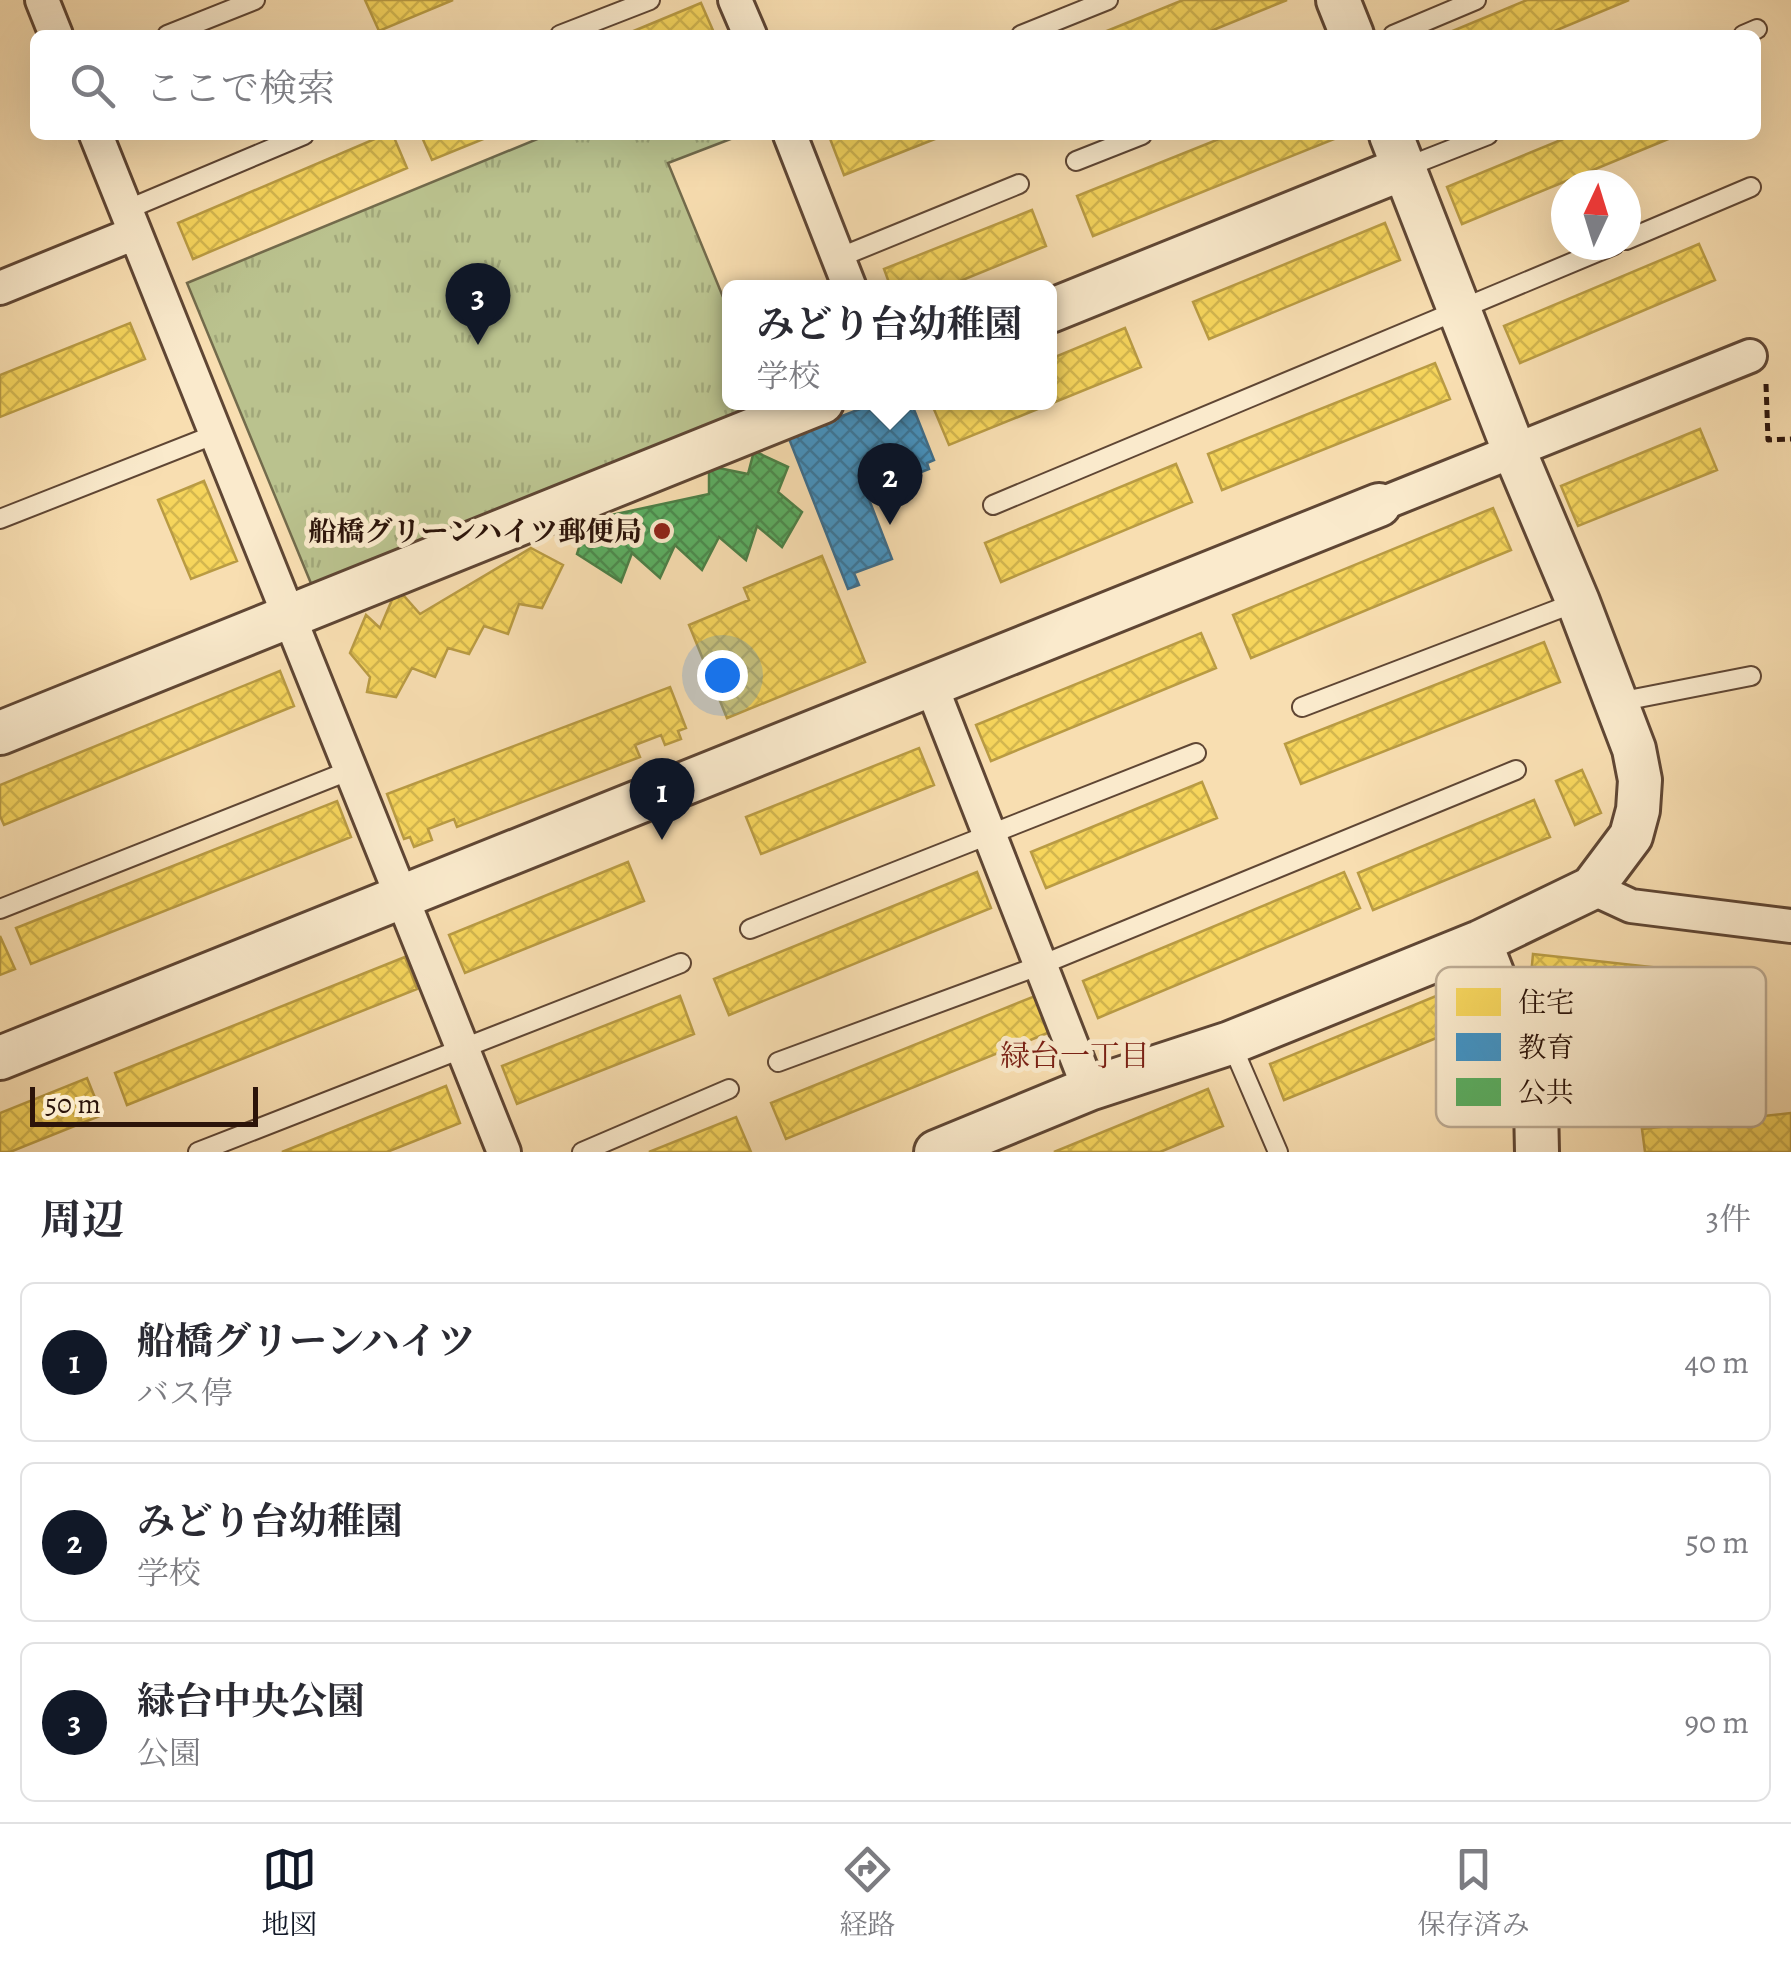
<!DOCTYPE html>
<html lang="ja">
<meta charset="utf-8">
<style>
body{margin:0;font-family:Alegreya,"Noto Serif JP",serif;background:#f7f7f7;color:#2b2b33}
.compass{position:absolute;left:1551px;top:170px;width:90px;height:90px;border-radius:50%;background:#fff;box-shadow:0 10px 40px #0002;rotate:4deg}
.scale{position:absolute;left:30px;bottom:25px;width:228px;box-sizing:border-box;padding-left:10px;border:5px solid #2c140a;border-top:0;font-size:28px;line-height:35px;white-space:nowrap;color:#2c140a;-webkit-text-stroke:8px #faeacc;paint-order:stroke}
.you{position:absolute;left:722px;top:675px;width:35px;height:35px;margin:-25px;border:8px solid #fff;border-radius:50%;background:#1a73e8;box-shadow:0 0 0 15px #1a73e833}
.badge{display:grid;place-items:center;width:65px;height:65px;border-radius:50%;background:#111827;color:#fff;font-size:32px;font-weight:700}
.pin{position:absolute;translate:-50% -82px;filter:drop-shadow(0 2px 5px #0008)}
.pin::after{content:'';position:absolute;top:52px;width:35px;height:30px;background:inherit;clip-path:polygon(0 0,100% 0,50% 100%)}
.popup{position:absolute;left:722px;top:280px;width:335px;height:130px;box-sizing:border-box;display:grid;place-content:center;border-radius:15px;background:#fff;filter:drop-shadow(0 2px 8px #0005);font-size:32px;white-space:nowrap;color:#7c7c81}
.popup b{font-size:38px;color:#2b2b33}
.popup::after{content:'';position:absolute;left:50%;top:100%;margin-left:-20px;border:20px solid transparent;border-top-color:#fff}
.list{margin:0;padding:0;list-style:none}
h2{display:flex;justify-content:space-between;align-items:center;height:130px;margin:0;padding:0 40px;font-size:42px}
h2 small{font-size:32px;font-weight:400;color:#7c7c81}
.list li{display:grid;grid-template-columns:65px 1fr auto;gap:30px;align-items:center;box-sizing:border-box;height:160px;margin:0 20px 20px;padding:0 20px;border:2px solid #e1e1e2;border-radius:15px}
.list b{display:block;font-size:38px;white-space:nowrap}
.list p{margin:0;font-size:32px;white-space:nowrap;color:#7c7c81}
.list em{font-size:32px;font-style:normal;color:#7c7c81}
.icon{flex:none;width:55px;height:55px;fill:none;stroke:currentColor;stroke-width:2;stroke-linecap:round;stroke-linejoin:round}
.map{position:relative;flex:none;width:1791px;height:1152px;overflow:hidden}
.search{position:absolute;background:#fff;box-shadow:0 10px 40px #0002;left:30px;right:30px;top:30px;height:110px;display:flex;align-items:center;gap:25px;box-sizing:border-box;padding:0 35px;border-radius:15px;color:#7c7c81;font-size:38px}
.sheet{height:670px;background:#fff}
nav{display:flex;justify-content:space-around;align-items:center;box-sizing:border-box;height:140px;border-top:2px solid #e1e1e2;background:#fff;font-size:28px;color:#7c7c81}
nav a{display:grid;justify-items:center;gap:5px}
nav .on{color:#111827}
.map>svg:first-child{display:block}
.grass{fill:url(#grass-tufts);stroke:#736b4c;stroke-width:2.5}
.homes{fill:url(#homes-cross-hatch);stroke:#b99b43;stroke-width:2.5}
.schools{fill:url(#schools-cross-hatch);stroke:#3c6d8c;stroke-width:2.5}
.public{fill:url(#public-cross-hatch);stroke:#4c8047;stroke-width:2.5}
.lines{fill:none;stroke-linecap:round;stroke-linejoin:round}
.service-casing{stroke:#5f4634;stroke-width:22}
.minor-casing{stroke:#5f4634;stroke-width:38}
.tertiary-casing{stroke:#5f4634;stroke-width:48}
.path{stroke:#2c140a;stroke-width:5;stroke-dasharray:8 5;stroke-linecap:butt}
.service{stroke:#faeacc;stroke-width:18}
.minor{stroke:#faeacc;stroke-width:32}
.tertiary{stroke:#faeacc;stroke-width:42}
.poi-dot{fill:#8f2418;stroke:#faeacc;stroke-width:4}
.labels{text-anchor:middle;stroke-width:10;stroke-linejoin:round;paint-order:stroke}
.poi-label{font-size:28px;font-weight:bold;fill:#2c140a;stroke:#faeacc;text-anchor:end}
.neighbourhood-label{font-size:30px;fill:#7a1f14;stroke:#faeacc}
.key{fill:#faeacc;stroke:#bcaa92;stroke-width:2.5}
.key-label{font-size:28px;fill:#2c140a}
</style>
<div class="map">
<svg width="1791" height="1152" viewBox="0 0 1791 1152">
<defs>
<pattern id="grass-tufts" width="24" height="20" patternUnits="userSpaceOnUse" patternTransform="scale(2.5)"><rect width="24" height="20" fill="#bac28e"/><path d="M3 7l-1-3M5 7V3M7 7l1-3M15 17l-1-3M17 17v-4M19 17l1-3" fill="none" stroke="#a0a679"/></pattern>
<pattern id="homes-cross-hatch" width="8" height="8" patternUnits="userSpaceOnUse" patternTransform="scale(2.5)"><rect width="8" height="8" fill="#f6d55c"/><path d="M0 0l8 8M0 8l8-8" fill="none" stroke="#d3b64f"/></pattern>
<pattern id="schools-cross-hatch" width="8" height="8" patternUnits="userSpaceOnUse" patternTransform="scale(2.5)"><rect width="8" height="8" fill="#4393c3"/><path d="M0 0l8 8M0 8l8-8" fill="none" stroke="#38779d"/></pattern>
<pattern id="public-cross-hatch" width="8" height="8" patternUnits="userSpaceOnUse" patternTransform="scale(2.5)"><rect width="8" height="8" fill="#5aae61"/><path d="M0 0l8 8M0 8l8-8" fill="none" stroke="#4b8c4e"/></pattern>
</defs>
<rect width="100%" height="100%" fill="#f8deb1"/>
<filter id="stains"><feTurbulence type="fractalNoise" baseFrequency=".002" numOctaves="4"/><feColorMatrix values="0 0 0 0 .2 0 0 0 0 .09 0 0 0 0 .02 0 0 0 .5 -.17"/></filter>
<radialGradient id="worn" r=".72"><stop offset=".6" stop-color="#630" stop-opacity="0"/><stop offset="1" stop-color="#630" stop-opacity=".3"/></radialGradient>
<path class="grass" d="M 547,135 L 741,135 L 668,163 L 730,314 L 730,402 L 766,403 L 315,593 L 187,283 Z"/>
<path class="homes" d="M 365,0 L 453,0 L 379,31 Z
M 1183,0 L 1287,0 L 1201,35 L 1097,35 Z
M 1527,0 L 1629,0 L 1545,35 L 1443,35 Z
M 701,3 L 715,35 L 624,35 Z
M 384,135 L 393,135 L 407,168 L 193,259 L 178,223 Z
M 421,135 L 493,135 L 432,160 Z
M 832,135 L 945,135 L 844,175 L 829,136 Z
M 1229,135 L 1344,135 L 1093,236 L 1077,196 Z
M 1573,135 L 1678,135 L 1462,224 L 1447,187 Z
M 1032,210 L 1046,246 L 943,288 L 891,288 L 884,269 Z
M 1385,223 L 1400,260 L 1209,339 L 1193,302 Z
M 1699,244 L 1715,280 L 1520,363 L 1504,326 Z
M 130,323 L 145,359 L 0,417 L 0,375 Z
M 1125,328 L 1141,367 L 949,445 L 933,407 L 944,402 L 1050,402 L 1050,359 Z
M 1435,363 L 1450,399 L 1222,490 L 1208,454 Z
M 1700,429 L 1717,470 L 1578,526 L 1561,486 Z
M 1176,464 L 1192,502 L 1001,582 L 985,543 Z
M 204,481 L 237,561 L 191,579 L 158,500 Z
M 1493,508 L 1511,550 L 1251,658 L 1233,615 Z
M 531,548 L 563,565 L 542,608 L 519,604 L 508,634 L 484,626 L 469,654 L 448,648 L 435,677 L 412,668 L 396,697 L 367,692 L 370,677 L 350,653 L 366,615 L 380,628 L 397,588 L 420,614 Z
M 822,556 L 865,662 L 727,718 L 689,625 L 749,600 L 744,588 Z
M 1201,633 L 1216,668 L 991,761 L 976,725 Z
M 1544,642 L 1560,682 L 1301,784 L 1285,744 Z
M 280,671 L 294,706 L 4,825 L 0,816 L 0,785 Z
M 670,687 L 686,728 L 678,731 L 681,739 L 665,745 L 661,735 L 635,745 L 640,757 L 457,827 L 454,819 L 428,829 L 432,840 L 414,847 L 410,837 L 404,839 L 387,794 Z
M 919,748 L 934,785 L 761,854 L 746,817 Z
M 1582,770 L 1601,813 L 1575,825 L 1556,781 Z
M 1202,782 L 1217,818 L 1046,888 L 1031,852 Z
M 1534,800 L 1550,837 L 1373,910 L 1358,873 Z
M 337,801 L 351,837 L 31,964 L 16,928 Z
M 628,862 L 644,901 L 465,973 L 449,935 Z
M 977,872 L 991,908 L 729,1015 L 714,979 Z
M 1344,872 L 1360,908 L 1098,1018 L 1083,981 Z
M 0,936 L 15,969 L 0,975 Z
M 1533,954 L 1743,977 L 1738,1021 L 1529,998 Z
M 405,957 L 417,989 L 127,1105 L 115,1073 Z
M 1446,992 L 1461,1028 L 1284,1100 L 1270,1064 Z
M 680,996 L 694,1034 L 517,1104 L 502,1066 Z
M 1035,996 L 1050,1032 L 786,1139 L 771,1103 Z
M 87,1078 L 102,1115 L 10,1152 L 0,1152 L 0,1113 Z
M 446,1086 L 460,1123 L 387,1152 L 282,1152 Z
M 1208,1089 L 1223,1126 L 1160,1152 L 1054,1152 Z
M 1791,1113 L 1791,1152 L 1645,1152 L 1642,1129 Z
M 736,1117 L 751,1152 L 649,1152 Z"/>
<path class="schools" d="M 878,402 L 911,402 L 934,460 L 927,463 L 929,469 L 901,480 L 894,463 L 860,476 L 892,559 L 854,573 L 859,585 L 848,589 L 786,431 L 824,423 Z"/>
<path class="public" d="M 754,451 L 788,467 L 778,492 L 802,512 L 782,547 L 757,526 L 746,560 L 719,537 L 702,570 L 675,545 L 660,578 L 632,553 L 621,582 L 577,554 L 588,520 L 709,494 L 709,466 L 748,474 Z"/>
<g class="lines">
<defs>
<path id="service" d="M 167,35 L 255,0
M 560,35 L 650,0
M 1021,35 L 1108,0
M 1393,35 L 1476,0
M 1743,35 L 1757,29
M 1076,161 L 1142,135
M 1404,168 L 1488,135
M 126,210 L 304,135
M 1626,240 L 1751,187
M 838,258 L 1019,184
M 993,505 L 1614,245
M 0,519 L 216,434
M 1618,702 L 1751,676
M 1302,707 L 1577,602
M 0,909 L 351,770
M 750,929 L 1196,753
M 1231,1043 L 1278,1152
M 778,1062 L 1041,965 L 1516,770
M 198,1152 L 681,963
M 582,1152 L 729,1089"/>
<path id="minor" d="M 42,0 L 56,35
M 735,0 L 750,35
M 96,135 L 504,1152
M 790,135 L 850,288
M 0,288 L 135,233
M 1379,505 L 1750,356
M 931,685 L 1089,1089
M 1592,888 L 1631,906 L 1791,926"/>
<path id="tertiary" d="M 1338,0 L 1352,35
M 1050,311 L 1404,168
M 0,733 L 822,402
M 1480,942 L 1531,1073 L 1536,1105 L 1537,1152
M 0,1058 L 1379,505
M 936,1152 L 1089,1089 L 1230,1043 L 1480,942 L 1592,888 L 1631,836 L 1638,810 L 1640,780 L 1634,749 L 1578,602 L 1513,448 L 1391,135"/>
</defs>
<use href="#service" class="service-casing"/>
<use href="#minor" class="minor-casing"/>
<use href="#tertiary" class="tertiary-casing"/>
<path class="path" d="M 1766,384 L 1768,440 L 1791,439"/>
<use href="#service" class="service"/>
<use href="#minor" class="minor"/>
<use href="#tertiary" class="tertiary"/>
</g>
<circle class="poi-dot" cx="662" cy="531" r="10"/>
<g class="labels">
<g class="poi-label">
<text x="642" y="541">船橋グリーンハイツ郵便局</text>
</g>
<g class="neighbourhood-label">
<text x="1075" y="1066">緑台一丁目</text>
</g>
</g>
<rect x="1436" y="967" width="330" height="160" rx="15" class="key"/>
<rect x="1456" y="988" width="45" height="28" fill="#f6d55c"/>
<rect x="1456" y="1033" width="45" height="28" fill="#4393c3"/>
<rect x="1456" y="1078" width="45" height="28" fill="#5aae61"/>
<g class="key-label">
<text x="1518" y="1012">住宅</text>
<text x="1518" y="1057">教育</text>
<text x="1518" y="1102">公共</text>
</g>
<rect width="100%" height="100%" filter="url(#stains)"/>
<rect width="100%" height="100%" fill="url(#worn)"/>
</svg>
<svg class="compass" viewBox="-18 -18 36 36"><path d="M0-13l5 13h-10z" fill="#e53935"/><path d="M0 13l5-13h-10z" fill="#7c7c81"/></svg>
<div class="scale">50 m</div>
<div class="you"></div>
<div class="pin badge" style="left:662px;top:840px">1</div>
<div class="pin badge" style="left:890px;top:525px">2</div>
<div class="popup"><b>みどり台幼稚園</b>学校</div>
<div class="pin badge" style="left:478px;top:345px">3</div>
<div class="search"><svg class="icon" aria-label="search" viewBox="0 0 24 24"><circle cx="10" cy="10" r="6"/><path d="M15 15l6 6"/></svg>ここで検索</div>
</div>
<section class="sheet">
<h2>周辺<small>3件</small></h2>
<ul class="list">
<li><span class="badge">1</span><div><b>船橋グリーンハイツ</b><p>バス停</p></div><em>40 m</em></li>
<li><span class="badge">2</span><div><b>みどり台幼稚園</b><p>学校</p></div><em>50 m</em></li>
<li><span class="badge">3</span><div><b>緑台中央公園</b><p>公園</p></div><em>90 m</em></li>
</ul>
</section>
<nav>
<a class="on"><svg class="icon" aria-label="map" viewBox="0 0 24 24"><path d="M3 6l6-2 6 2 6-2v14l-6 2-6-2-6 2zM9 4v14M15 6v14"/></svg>地図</a>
<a><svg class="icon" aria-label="directions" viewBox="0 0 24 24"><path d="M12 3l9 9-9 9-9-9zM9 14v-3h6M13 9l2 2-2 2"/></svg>経路</a>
<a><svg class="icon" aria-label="saved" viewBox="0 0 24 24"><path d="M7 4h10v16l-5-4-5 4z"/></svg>保存済み</a>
</nav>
